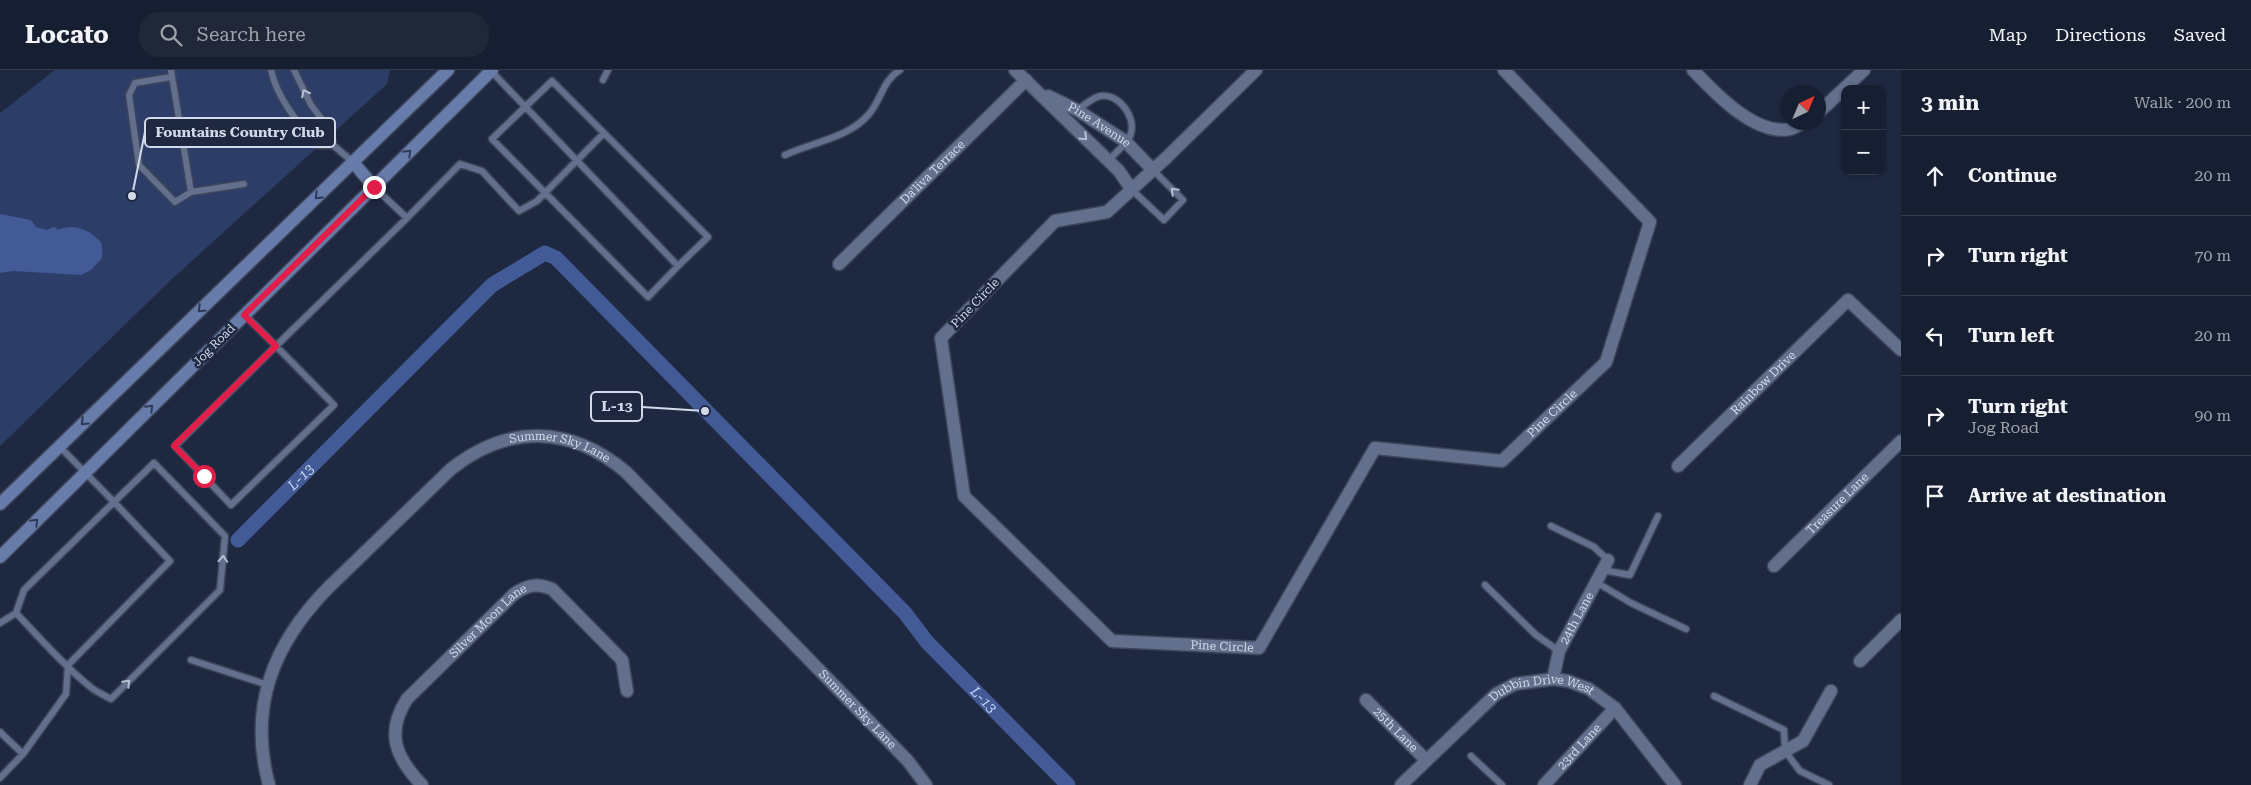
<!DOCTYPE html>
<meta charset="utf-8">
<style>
body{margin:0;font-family:"Roboto Serif",serif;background:#1f2739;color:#f1f3f6}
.controls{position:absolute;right:15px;top:15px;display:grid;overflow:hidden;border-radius:10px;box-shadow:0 1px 4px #0004}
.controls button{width:45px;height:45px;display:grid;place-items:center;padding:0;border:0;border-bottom:1px solid #353d4d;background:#161f31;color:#f1f3f6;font:25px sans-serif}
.compass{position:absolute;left:1781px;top:15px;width:45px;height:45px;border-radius:50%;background:#161f31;box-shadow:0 1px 4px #0004;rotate:44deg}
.stop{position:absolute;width:15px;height:15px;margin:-11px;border:4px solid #e11d48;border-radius:50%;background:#fff}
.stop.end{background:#e11d48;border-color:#fff;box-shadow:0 1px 5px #0008}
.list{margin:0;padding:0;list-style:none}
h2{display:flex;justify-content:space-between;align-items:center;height:65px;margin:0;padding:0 20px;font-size:21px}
h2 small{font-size:16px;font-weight:400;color:#9ea2ab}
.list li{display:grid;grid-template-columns:32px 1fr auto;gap:15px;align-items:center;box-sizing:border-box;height:80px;padding:0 20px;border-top:1px solid #353d4d}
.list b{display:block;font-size:19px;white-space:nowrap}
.list p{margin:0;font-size:16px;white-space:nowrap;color:#9ea2ab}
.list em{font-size:16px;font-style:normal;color:#9ea2ab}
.icon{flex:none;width:28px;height:28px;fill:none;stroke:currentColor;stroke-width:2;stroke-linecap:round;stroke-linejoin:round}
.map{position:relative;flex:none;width:1901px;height:715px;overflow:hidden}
header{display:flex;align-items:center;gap:30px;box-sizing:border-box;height:70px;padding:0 25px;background:#161f31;border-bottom:1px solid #353d4d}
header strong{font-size:24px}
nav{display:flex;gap:28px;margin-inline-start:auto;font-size:18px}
.search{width:350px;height:45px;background:#1f2739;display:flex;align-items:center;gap:12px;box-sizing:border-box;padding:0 18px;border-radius:20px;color:#9ea2ab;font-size:19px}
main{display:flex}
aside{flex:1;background:#161f31}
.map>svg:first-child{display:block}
.green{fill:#2c3d67}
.forest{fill:#425a96}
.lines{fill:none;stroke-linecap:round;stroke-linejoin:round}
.canal{stroke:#425a96;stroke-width:15}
.service-casing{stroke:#3d455a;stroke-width:9}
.minor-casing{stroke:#3d455a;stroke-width:15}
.secondary-casing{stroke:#3d455a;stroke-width:15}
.service{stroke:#63708d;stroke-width:6}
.minor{stroke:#63708d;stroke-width:12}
.secondary{stroke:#687cac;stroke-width:12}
.oneway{stroke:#b6c0d3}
.oneway2{stroke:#2d3a56}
.route{stroke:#e11d48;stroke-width:6}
.labels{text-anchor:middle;stroke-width:5;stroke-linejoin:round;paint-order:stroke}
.street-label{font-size:12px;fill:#d2daea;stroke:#1e2941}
.water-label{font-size:14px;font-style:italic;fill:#c6d6fa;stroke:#1e2941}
.leader{fill:none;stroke:#d2daea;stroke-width:2}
.callout-dot{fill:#d2daea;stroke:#1e2941;stroke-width:2}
.callout{fill:#1e2941;stroke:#d2daea;stroke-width:2}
.callout-label{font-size:14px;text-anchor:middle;font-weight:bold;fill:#d2daea}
</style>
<header>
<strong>Locato</strong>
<div class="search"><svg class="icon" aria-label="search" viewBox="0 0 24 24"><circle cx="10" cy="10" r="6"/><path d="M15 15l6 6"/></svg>Search here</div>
<nav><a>Map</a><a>Directions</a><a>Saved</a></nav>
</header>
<main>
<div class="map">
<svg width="1901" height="715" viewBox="0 0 1901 715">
<rect width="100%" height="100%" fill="#1e2941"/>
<path class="green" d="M 55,0 L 390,0 L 387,14 L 172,209 L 0,376 L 0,43 Z"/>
<path class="forest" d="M 0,144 L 31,150 L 36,157 L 47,160 L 54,157 L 58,160 C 73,152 93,161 102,174 L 102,188 L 91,200 L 81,205 L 13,201 L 0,203 Z"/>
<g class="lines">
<path class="canal" id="s1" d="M 238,470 L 492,215 L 545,183 L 556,188 L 905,543 L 927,572 L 1068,715"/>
<defs>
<path id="service" d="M 171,0 L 191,122 L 175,132 L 139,95 L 129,25 L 135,13 L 171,7
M 271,0 C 277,28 298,53 317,75 L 333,75
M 294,0 L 311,35 L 330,60 L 333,75 L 353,92
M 491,1 C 553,66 616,131 678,196 L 708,167 L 552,11 L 492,69 L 648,227 L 678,196
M 603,10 L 608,0
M 1077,40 C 1083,36 1090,30 1097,27 C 1116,20 1136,45 1131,63 C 1129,72 1115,83 1109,90
M 785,85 C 813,72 849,68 869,44 C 882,29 882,11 900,0
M 374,117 L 407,148 L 460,94 L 482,101 L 519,141 L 537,131 L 604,63
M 1132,120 L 1164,150 L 1183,130 L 1153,100
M 191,122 L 244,114
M 245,245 L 276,276 L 407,148
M 276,276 L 334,335 L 231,435 L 175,376 Z
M 1551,456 L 1594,477 L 1608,490
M 1602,500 L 1630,505 L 1658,446
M 1596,512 L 1631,533 L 1686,559
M 1485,515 L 1536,565 L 1559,581
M 0,553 L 16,543
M 191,590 L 268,615
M 1714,626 L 1784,660 L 1785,681 L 1800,701 L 1829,715
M 0,662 L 23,684
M 1471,686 L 1502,715
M 0,708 L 23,684 L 66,624 L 68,595 L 170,491 L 114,432 L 154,393 L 225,466 L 220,520 L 111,629 C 104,625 94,621 88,615 C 62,594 39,567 16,543 L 24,520 L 114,432 L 59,376"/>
<g id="minor">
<path d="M 1015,0 L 1119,101 L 1132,120"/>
<path id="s2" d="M 1256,0 L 1166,88 L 1107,142 L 1055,151 L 941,268 L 964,426 L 1112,571 L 1259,578 L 1375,378 L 1502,391 L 1606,292 L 1650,152 L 1504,0"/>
<path d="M 1693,0 C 1715,23 1755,66 1790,59 C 1795,58 1800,54 1805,52"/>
<path id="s3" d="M 1048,26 L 1077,40 L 1125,71 L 1153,100"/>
<path d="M 1818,43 L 1864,0"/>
<path id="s4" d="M 839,194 L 1026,10"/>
<path id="s5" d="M 1678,396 L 1848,230 L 1901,280"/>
<path id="s6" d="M 1774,496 L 1901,371"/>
<path d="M 1860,591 L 1901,550"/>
<path id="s7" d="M 1553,609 L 1559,581 L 1608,490"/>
<path id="s8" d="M 1366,630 L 1426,690"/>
<path id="s9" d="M 269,715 C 248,637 273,574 328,518 L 451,399 C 508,354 570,355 626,402 L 908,691 L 926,715"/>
<path id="s10" d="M 422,715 C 396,688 385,663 407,629 L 514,524 C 527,515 537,513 552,519 L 622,590 L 627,621"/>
<path id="s11" d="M 1401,715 L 1496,624 L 1515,614 L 1553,609 L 1568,611 L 1589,619 L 1615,638 L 1675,715"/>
<path id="s12" d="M 1544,715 L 1615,638"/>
<path d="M 1750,715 L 1760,695 L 1803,671 L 1831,621"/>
</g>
<path id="secondary" d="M 353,92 L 374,117
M 0,434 L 448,0
M 0,487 L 492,0"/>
</defs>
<use href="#service" class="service-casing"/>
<use href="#minor" class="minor-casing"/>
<use href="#secondary" class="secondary-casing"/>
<use href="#service" class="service"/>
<use href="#minor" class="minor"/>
<use href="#secondary" class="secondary"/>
</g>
<defs><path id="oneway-chevron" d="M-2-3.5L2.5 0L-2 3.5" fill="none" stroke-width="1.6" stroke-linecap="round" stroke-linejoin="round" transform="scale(1.25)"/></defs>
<g class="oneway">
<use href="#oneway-chevron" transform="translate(305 23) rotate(-117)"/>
<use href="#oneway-chevron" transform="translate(1084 67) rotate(44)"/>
<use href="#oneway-chevron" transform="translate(1174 121) rotate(-135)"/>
<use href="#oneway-chevron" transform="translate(223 489) rotate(-86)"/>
<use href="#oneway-chevron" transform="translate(127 613) rotate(-45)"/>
</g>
<g class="oneway2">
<use href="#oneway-chevron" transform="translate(408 83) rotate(-45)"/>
<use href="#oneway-chevron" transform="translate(318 126) rotate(136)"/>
<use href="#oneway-chevron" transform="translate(201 239) rotate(136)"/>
<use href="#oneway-chevron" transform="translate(150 338) rotate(-45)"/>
<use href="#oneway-chevron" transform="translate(84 352) rotate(136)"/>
<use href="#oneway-chevron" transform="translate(35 452) rotate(-45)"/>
</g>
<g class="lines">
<path class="route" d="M 204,406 L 174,376 L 276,276 L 244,245 L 374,117"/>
</g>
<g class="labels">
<g class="street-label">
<text dy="4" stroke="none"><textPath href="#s3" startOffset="59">Pine Avenue</textPath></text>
<text dy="4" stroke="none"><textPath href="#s4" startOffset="131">Da'liva Terrace</textPath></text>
<text transform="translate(975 233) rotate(-46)" y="4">Pine Circle</text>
<text transform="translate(214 275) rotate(-45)" y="4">Jog Road</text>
<text dy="4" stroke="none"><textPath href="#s5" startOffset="119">Rainbow Drive</textPath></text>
<text dy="4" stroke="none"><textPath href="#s2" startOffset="1364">Pine Circle</textPath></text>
<text dy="4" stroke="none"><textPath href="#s9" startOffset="506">Summer Sky Lane</textPath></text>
<text dy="4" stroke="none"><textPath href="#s6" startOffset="89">Treasure Lane</textPath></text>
<text dy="4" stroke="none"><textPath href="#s7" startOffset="66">24th Lane</textPath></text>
<text dy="4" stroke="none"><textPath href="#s10" startOffset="209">Silver Moon Lane</textPath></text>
<text dy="4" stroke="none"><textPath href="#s2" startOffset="899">Pine Circle</textPath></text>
<text dy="4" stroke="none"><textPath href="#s11" startOffset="179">Dubbin Drive West</textPath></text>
<text dy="4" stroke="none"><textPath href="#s9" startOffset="911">Summer Sky Lane</textPath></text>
<text dy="4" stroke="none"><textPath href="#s8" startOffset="42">25th Lane</textPath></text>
<text dy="4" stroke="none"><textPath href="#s12" startOffset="52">23rd Lane</textPath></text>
</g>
<g class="water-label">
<text dy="5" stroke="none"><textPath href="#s1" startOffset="89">L-13</textPath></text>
<text dy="5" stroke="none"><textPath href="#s1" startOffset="1049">L-13</textPath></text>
</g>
</g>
<path class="leader" d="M132 126L145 62M705 341L642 337"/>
<g class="callout-dot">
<circle cx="132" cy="126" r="5"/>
<circle cx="705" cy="341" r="5"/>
</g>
<g class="callout">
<rect x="145" y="48" width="190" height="29" rx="5"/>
<rect x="591" y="322" width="51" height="29" rx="5"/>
</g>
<g class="callout-label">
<text x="240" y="67">Fountains Country Club</text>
<text x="617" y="341">L-13</text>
</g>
</svg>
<div class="controls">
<button>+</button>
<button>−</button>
</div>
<svg class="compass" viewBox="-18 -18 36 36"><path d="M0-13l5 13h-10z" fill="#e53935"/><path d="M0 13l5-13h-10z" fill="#9ea2ab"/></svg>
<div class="stop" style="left:204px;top:406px"></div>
<div class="stop end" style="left:374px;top:117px"></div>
</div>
<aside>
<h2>3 min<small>Walk · 200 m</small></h2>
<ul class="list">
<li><svg class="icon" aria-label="ahead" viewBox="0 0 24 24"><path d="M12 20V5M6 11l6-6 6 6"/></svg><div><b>Continue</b></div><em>20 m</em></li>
<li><svg class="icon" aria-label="right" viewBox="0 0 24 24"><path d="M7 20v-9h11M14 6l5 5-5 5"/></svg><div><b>Turn right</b></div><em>70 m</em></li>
<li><svg class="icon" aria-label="left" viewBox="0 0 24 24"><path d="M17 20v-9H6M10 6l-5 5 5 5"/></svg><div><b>Turn left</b></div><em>20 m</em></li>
<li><svg class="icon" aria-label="right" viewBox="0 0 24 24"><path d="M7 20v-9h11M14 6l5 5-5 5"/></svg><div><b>Turn right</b><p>Jog Road</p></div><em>90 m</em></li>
<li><svg class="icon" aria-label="arrive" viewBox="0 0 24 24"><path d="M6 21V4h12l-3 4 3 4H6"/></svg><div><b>Arrive at destination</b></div></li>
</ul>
</aside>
</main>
